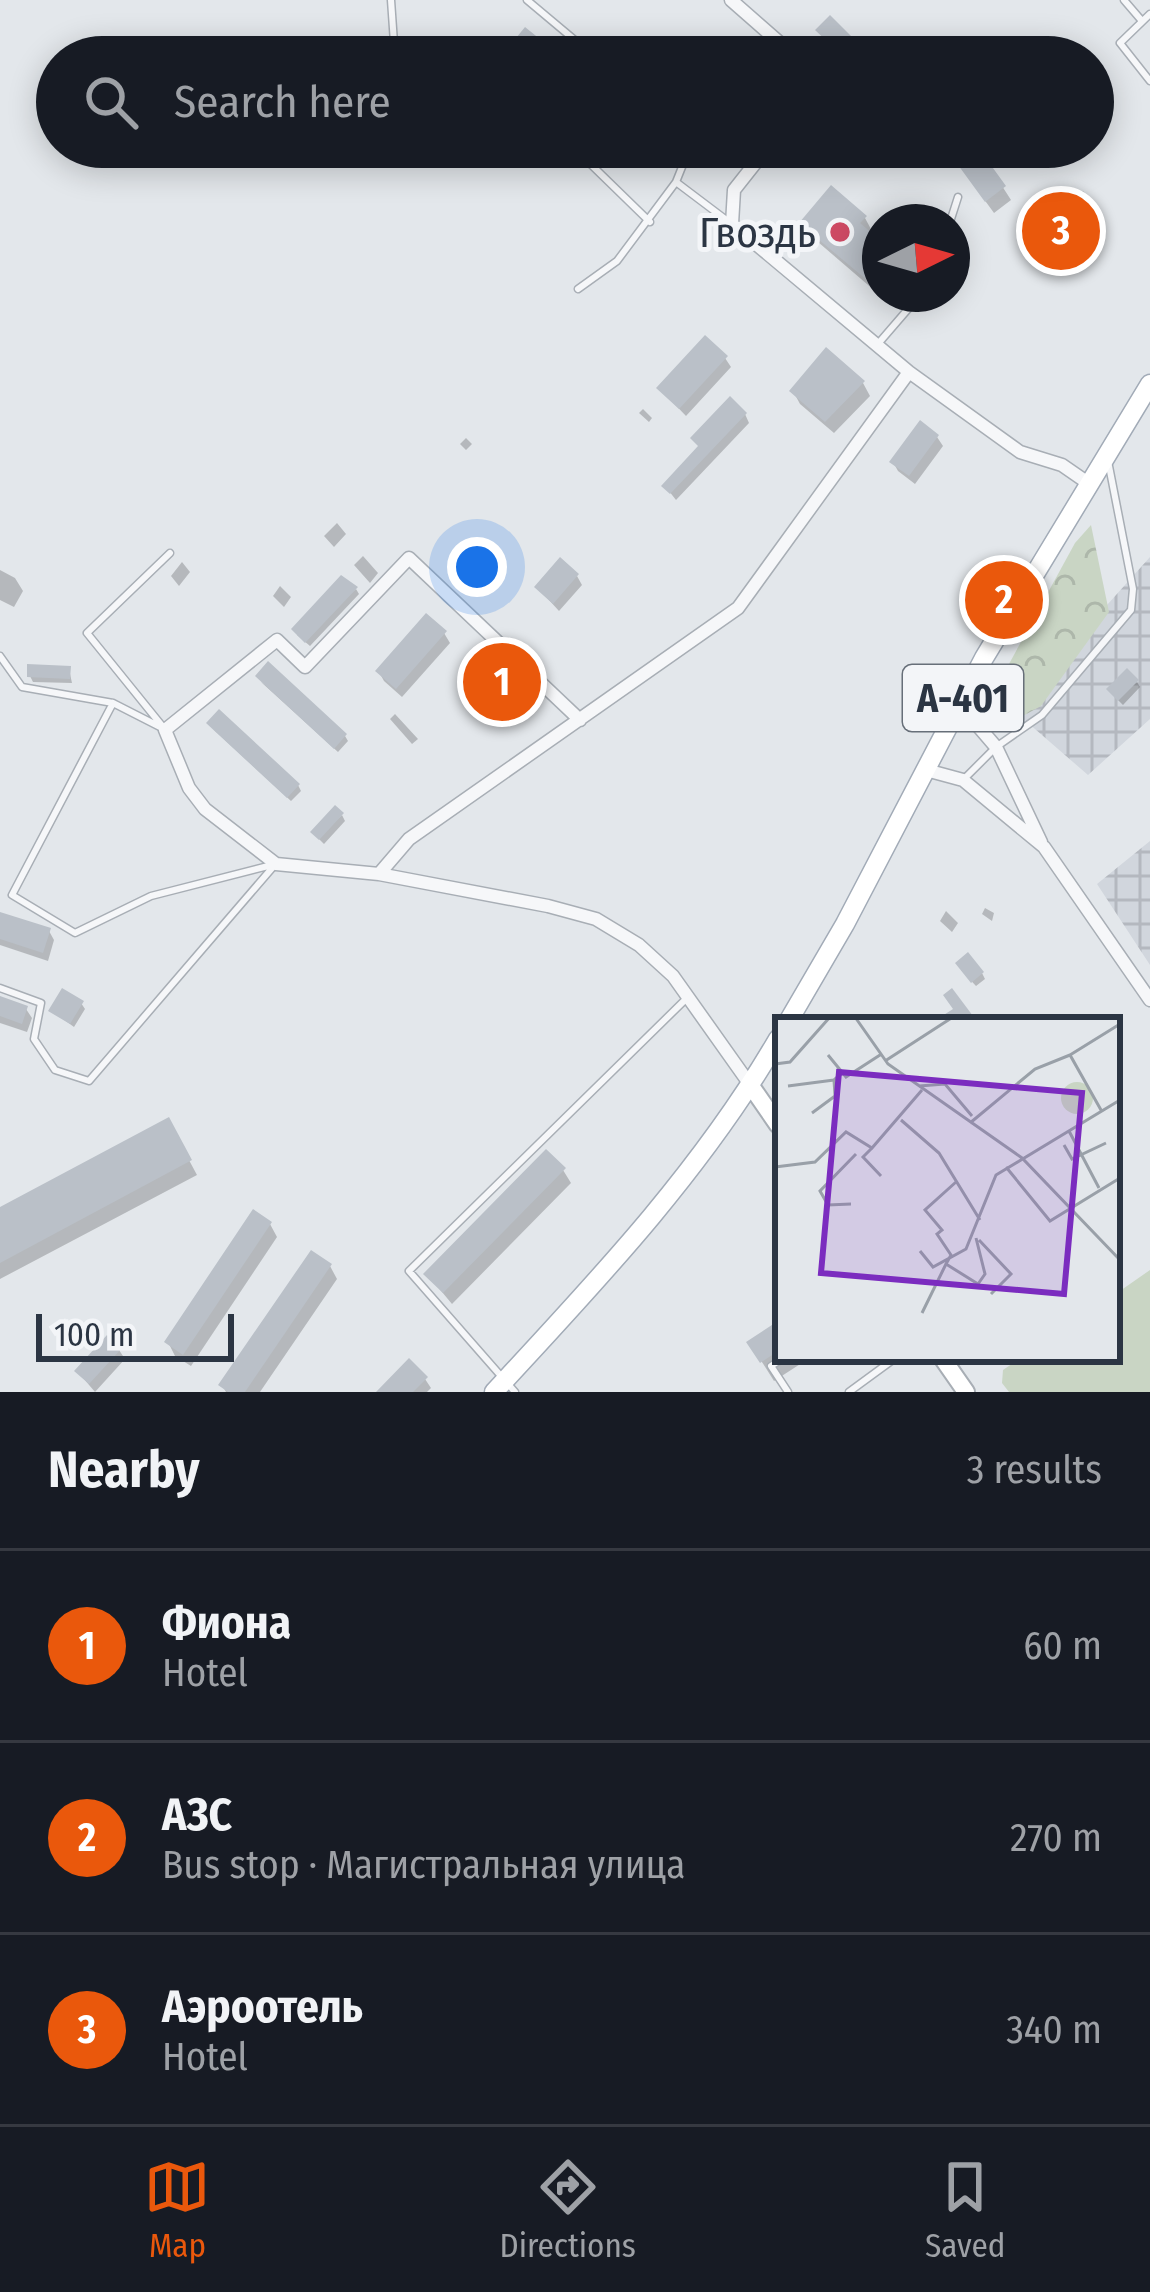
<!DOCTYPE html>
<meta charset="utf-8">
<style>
body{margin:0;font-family:"Fira Sans Condensed",sans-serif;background:#242831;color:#f1f3f6}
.compass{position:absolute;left:862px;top:204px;width:108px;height:108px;border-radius:50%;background:#171b24;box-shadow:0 6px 30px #0003;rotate:85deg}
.scale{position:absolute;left:36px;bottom:30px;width:198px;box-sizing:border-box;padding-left:12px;border:6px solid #2b3543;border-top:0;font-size:33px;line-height:42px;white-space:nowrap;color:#2b3543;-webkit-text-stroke:9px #f3f5f8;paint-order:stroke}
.you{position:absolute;left:477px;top:567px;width:42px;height:42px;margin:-30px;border:9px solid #fff;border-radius:50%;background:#1a73e8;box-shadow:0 0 0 18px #1a73e833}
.badge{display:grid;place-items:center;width:78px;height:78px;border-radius:50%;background:#ea580c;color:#fff;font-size:39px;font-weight:700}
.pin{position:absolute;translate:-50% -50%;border:6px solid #fff;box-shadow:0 3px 12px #0006}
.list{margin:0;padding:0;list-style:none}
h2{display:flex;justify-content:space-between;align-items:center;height:156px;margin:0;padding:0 48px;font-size:51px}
h2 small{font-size:39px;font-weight:400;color:#9ea1a6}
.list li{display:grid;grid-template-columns:78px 1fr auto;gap:36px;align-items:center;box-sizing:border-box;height:192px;padding:0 48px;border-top:3px solid #363941}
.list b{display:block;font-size:45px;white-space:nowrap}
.list p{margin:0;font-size:39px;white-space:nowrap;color:#9ea1a6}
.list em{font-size:39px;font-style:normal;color:#9ea1a6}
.icon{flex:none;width:66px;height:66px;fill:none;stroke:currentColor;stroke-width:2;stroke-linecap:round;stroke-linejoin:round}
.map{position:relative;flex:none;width:1150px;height:1392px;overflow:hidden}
.search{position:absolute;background:#171b24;box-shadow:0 6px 30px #0003;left:36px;right:36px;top:36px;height:132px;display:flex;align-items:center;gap:30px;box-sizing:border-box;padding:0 42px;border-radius:66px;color:#9ea1a6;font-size:45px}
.sheet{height:732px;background:#171b24}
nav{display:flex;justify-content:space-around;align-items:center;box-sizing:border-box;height:168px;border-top:3px solid #363941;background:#171b24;font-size:33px;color:#9ea1a6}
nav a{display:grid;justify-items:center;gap:6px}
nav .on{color:#ea580c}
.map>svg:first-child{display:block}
.industrial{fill:url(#industrial-grid)}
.forest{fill:url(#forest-crowns)}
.park{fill:#c9d5c4}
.shadow{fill:#0003}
.building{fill:#bac0c8}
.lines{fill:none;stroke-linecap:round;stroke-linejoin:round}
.lane-casing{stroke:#a8aeb5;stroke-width:9}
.street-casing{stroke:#a8aeb5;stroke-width:15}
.secondary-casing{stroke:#a8aeb5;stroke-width:20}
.primary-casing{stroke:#a2abb7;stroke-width:21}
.lane{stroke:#f6f7f9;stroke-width:6}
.street{stroke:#f6f7f9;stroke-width:12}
.secondary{stroke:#fff;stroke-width:16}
.primary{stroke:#fff;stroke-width:18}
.poi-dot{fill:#ce4a64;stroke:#f3f5f8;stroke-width:4.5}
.labels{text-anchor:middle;stroke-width:10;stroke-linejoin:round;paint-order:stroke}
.shield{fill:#f3f5f8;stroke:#676f79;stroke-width:3}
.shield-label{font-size:39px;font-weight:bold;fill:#2b3543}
.poi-label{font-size:42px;fill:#2b3543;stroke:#f3f5f8;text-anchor:end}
.inset-road{fill:none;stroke:#99a0a8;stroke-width:3}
.view{fill:#7b2cbf;fill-opacity:0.15;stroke:#7b2cbf;stroke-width:6}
.inset-edge{fill:none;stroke:#2b3543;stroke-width:6}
</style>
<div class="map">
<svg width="1150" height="1392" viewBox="0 0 1150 1392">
<defs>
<pattern id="industrial-grid" width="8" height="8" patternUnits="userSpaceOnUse" patternTransform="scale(3)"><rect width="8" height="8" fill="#d1d6dd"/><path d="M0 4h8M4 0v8" fill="none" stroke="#b4b8bf"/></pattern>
<pattern id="forest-crowns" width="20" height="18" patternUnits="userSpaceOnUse" patternTransform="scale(3)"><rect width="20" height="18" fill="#c9d5c4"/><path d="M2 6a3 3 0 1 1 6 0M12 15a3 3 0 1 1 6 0" fill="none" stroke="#adb7aa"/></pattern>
</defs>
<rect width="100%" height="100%" fill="#e3e7eb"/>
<path class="industrial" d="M 1150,557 L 1150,719 L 1088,775 L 1013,710 Z
M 1150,841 L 1150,965 L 1097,884 Z"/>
<path class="forest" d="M 1091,525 L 1109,612 L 1041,706 L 994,732 L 980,717 L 1075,543 Z"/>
<path class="park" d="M 1150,1270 L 1150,1392 L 1009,1392 L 1002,1383 L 1003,1370 L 1019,1359 L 1117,1359 L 1117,1293 Z"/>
<path class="shadow" d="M 822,36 L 849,38 L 852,44 L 841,55 Z
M 980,42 L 988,57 L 968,57 L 965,51 Z
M 624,147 L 641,147 L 634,156 Z
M 856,147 L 866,147 L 870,153 L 860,166 L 850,155 Z
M 946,147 L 977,147 L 1011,200 L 994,213 Z
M 1031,147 L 1066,147 L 1047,165 Z
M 1097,213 L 1102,222 L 1057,259 L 1043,241 Z
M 865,218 L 872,231 L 869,234 L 880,244 L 880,294 L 885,294 L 882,297 L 811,236 L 803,223 Z
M 827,352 L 863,383 L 870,396 L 834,433 L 800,404 L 793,391 Z
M 725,358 L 731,367 L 686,416 L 660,389 Z
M 643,409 L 652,418 L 649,422 L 639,413 Z
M 745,414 L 749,423 L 676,500 L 665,486 L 700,449 Z
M 937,437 L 943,446 L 915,484 L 898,471 L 893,462 Z
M 466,438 L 472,444 L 466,450 L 460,444 Z
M 337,523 L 346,534 L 334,547 L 324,536 Z
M 363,556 L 378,573 L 370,583 L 354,565 Z
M 182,562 L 190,572 L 179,586 L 171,576 Z
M 0,570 L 15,578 L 23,591 L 14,607 L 0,600 Z
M 577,576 L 582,585 L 559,611 L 538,588 Z
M 280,586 L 291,597 L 284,607 L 273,596 Z
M 356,589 L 359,594 L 310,646 L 297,635 Z
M 444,633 L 450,643 L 402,697 L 384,681 L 379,672 Z
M 69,669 L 72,683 L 33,682 L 30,676 Z
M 477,678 L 531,693 L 534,698 L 518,716 Z
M 261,682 L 345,736 L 348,741 L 338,752 Z
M 1137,682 L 1140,687 L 1123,705 L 1113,695 Z
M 395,714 L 418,739 L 412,744 L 390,719 Z
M 213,729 L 298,785 L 301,791 L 291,801 Z
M 342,815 L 345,821 L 324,844 L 317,837 Z
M 985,908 L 994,913 L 992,921 L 982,914 Z
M 946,911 L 958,923 L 952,932 L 940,921 Z
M 0,915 L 49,931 L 54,940 L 48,961 L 0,945 Z
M 961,970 L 982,973 L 985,979 L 976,986 Z
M 0,998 L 26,1009 L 32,1018 L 27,1032 L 0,1023 Z
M 81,1003 L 85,1009 L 74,1027 L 52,1011 Z
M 168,1121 L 197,1175 L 0,1279 L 0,1210 Z
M 563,1170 L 571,1183 L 452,1304 L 427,1274 Z
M 270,1224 L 277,1237 L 191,1366 L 175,1356 L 168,1342 Z
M 330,1266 L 337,1279 L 260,1392 L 226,1392 L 222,1385 Z
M 778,1324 L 778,1359 L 808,1359 L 774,1381 L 750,1343 Z
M 119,1350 L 125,1359 L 95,1392 L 78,1372 Z
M 425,1379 L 431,1388 L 427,1392 L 381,1392 Z"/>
<path class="building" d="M 830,15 L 851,36 L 837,51 L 815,30 Z
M 525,27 L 562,57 L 518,57 L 508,48 Z
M 945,147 L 983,147 L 988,154 L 985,157 L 1006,186 L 985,202 Z
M 831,185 L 867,216 L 860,223 L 880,240 L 880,279 L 874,286 L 799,223 Z
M 1083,191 L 1099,211 L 1050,252 L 1033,231 Z
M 705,335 L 728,356 L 679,409 L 656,388 Z
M 826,347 L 865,381 L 825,422 L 789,391 Z
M 730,396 L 747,413 L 670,494 L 661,486 L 698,446 L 690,438 Z
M 920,420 L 939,435 L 909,476 L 889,462 Z
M 560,557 L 579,574 L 553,604 L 534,587 Z
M 341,575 L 358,587 L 305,643 L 291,629 Z
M 426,613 L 447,631 L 396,689 L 375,671 Z
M 490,651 L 533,691 L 513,712 L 470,672 Z
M 268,661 L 347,734 L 334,749 L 255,676 Z
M 27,664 L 71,666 L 70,679 L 27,677 Z
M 1127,668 L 1139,680 L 1118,701 L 1106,689 Z
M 219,709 L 300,784 L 287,798 L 206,723 Z
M 335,805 L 344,813 L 319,840 L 310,832 Z
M 0,912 L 51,928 L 43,953 L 0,939 Z
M 968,952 L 984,972 L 971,983 L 955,963 Z
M 62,988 L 84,1001 L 70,1024 L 48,1011 Z
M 952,988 L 976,1020 L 936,1020 L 953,1009 L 943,995 Z
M 0,996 L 28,1006 L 22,1024 L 0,1016 Z
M 169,1117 L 192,1160 L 0,1263 L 0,1207 Z
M 546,1149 L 566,1168 L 443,1293 L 423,1274 Z
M 253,1209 L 272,1222 L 183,1355 L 164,1342 Z
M 311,1250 L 332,1264 L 245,1392 L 228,1392 L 218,1385 Z
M 778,1321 L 778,1351 L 760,1363 L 746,1342 Z
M 107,1335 L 122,1348 L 89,1384 L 74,1371 Z
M 409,1358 L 428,1377 L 413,1392 L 376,1392 Z"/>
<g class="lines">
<defs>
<path id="lane" d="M 391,0 L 395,57
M 527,0 L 595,57
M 1124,0 L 1142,21
M 1150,14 L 1120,43 L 1150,81
M 573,147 L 650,222
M 676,182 L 690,147
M 950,222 L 958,197
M 578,289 L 617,261 L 676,182 L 729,222
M 877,345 L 921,294
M 0,656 L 22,687 L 113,703
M 163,727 L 87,633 L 170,553
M 164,729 L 113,703 L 12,895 L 75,933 L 151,896 L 272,865
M 963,780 L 996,747 L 1042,715 L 1131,610 L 1133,589 L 1109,466
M 0,988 L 41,1003 L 34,1039 L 55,1070 L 89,1081 L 273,867
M 782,1359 L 771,1366 L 788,1392
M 515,1392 L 409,1271 L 688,997
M 849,1392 L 894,1359"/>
<path id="street" d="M 731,0 L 796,57
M 768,147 L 734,190 L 732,224 L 909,372 L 1020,452 L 1062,465 L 1088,483
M 960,705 L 996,747 L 1041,842
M 580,720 L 409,558 L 305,667 L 277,640 L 165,730 L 189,788 L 205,809 L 276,864 L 379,874 L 548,906 L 596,919 L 639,945 L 673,976 L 751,1086
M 926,770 L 963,780 L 1044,847 L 1150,1000
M 379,874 L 409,839 L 738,608 L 909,372"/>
<path id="secondary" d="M 751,1086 L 778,1125
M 943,1359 L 966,1392"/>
<path id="primary" d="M 789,1020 L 845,924 L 984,658 L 1150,384
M 494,1392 C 597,1281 702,1170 778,1039"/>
</defs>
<use href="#lane" class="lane-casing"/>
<use href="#street" class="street-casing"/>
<use href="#secondary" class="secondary-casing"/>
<use href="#primary" class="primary-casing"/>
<use href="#lane" class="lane"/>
<use href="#street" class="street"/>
<use href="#secondary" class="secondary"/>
<use href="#primary" class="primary"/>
</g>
<circle class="poi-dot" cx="840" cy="232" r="12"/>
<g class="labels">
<rect class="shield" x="903" y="665" width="120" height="66" rx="9"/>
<g class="shield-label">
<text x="963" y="712">А-401</text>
</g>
<g class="poi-label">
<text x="816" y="247">Гвоздь</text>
</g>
</g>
<g transform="translate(775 1017)">
<rect width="345" height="345" fill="#e3e7eb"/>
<path d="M286 81a16 16 0 1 1 32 0a16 16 0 1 1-32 0Z" fill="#c9d5c4"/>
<path class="inset-road" d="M 80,0 L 113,47 L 247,141 L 345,243M 53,38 L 71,60 L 105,38M 295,38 L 345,7M 110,44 L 178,0M 0,47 L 15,45 L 55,0M 13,69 L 59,63M 144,69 L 170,67 L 197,99M 37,96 L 60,79 L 59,63 L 67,56M 126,103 L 164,136 L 205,203M 195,106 L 260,52 L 295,38 L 326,93M 294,114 L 324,171M 289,128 L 297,142 L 331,126M 97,131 L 88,140 L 106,159M 0,150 L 40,145 L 71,115 L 97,131 L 147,73M 231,150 L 275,204 L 345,161M 181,165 L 150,193 L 167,213 L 162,217 L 176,238 L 171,247 L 203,267 L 210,257 L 201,221M 76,187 L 53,188 L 45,174 L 81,137M 204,223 L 236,257 L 216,277M 145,234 L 158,250 L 191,232 L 221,158 L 345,83M 147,296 L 171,247"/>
<path class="view" d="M 64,55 L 307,76 L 289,277 L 46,256 Z"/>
<rect width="345" height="345" class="inset-edge"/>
</g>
</svg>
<svg class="compass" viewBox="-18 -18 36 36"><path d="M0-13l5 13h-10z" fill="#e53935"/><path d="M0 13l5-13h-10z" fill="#9ea1a6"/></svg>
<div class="scale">100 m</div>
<div class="you"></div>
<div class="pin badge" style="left:502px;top:682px">1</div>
<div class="pin badge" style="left:1004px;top:600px">2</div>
<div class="pin badge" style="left:1061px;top:231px">3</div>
<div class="search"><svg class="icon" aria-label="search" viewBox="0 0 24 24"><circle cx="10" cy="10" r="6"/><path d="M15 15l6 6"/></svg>Search here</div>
</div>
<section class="sheet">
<h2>Nearby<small>3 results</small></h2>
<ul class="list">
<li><span class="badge">1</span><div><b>Фиона</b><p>Hotel</p></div><em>60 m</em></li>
<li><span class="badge">2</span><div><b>АЗС</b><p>Bus stop · Магистральная улица</p></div><em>270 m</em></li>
<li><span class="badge">3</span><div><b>Аэроотель</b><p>Hotel</p></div><em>340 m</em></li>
</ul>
</section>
<nav>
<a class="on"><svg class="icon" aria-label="map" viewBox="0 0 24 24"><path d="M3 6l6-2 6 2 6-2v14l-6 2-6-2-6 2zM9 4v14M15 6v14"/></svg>Map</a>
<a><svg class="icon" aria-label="directions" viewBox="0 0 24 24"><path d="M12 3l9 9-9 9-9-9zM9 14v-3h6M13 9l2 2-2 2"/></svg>Directions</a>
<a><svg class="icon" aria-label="saved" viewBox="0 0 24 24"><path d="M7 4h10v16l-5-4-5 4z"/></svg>Saved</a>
</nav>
